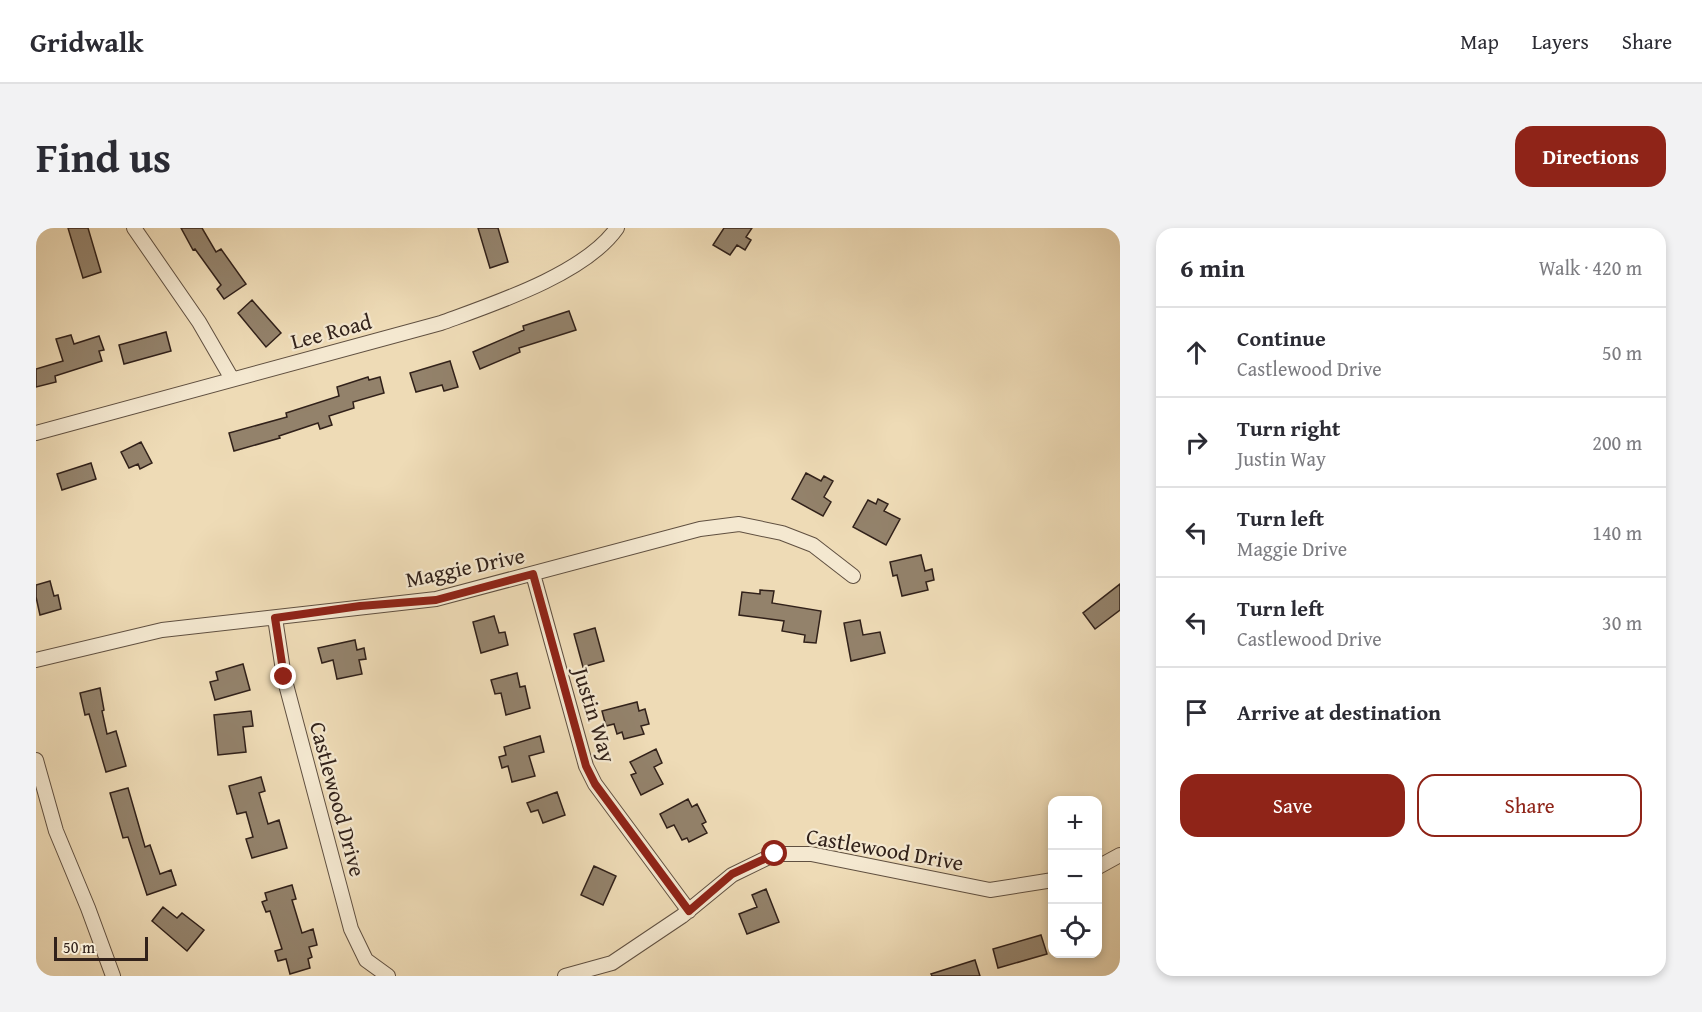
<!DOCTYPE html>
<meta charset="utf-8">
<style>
body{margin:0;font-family:"Gentium Book Plus",serif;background:#f2f2f3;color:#2b2b33}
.controls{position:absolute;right:18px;bottom:18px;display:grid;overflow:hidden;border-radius:12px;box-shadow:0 3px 9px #0003}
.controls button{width:54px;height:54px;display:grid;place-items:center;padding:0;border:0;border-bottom:2px solid #e1e1e2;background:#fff;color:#2b2b33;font:30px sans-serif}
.scale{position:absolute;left:18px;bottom:15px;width:94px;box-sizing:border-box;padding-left:6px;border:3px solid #31211a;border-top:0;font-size:16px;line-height:21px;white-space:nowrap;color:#31211a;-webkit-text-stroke:4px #f4e8d0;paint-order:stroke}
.stop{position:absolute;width:18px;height:18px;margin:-14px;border:4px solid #8f2418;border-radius:50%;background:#fff}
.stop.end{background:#8f2418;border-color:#fff;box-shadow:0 2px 6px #0008}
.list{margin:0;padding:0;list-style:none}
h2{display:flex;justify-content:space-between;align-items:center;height:78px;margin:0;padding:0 24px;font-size:26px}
h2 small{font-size:20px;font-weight:400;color:#7c7c81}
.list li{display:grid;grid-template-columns:39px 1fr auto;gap:18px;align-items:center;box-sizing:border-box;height:90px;padding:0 24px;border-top:2px solid #e1e1e2}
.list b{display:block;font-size:22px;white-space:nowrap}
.list p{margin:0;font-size:20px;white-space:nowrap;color:#7c7c81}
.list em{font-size:20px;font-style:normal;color:#7c7c81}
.actions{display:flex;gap:12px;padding:18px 24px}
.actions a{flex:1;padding:14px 0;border:2px solid #8f2418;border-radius:18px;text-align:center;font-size:21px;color:#8f2418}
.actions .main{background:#8f2418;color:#fff}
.icon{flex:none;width:33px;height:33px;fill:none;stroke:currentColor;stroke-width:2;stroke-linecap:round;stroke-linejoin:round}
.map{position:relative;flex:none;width:1084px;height:748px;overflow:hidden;border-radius:18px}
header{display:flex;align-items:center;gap:36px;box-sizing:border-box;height:84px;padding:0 30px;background:#fff;border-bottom:2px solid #e1e1e2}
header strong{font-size:28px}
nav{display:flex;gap:33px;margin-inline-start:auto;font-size:21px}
.intro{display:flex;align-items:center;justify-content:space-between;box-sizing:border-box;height:144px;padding:0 36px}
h1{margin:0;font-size:42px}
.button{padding:15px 27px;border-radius:18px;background:#8f2418;color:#fff;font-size:21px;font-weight:700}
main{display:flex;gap:36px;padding:0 36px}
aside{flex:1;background:#fff;border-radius:18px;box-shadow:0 3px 9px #0003}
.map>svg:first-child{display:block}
.building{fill:#93826b;stroke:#31211a;stroke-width:1.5}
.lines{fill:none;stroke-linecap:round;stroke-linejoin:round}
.street-casing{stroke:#605041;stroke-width:16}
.street{stroke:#f4e8d0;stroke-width:14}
.route{stroke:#8f2418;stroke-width:8}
.labels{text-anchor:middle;stroke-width:4.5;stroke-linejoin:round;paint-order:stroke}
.street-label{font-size:22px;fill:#31211a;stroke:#f4e8d0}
</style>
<header>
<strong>Gridwalk</strong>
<nav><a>Map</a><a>Layers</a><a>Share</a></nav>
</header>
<div class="intro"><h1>Find us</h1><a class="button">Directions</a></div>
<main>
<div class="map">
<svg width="1084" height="748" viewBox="0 0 1084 748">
<rect width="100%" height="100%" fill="#eedbb6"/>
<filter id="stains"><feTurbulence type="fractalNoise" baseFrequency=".00333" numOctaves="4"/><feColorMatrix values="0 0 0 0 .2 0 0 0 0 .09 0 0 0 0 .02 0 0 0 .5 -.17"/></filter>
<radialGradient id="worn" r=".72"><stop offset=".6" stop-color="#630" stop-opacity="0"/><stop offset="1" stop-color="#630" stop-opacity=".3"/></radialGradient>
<path class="building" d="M 32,0 L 52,0 L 65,44 L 47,50 Z
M 145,0 L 166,0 L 180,24 L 185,21 L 210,56 L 188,71 L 181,61 L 185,57 L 159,21 L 157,22 Z
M 442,0 L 462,0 L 472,34 L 454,40 Z
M 688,0 L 716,0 L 710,9 L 715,12 L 709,22 L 701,17 L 694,27 L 677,17 Z
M 216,72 L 245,105 L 230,119 L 202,85 Z
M 533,83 L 540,102 L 483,120 L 484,124 L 444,141 L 437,124 L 488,102 L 487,98 Z
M 130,104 L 135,123 L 88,136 L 83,117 Z
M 35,107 L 38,116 L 63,108 L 68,122 L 63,123 L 66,133 L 19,148 L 20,154 L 0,159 L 0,141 L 27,133 L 20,111 Z
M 414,133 L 422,159 L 408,163 L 406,157 L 380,164 L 374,145 Z
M 332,149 L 333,152 L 344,149 L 348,165 L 317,174 L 318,180 L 293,188 L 296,197 L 284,201 L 282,195 L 243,208 L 244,210 L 198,223 L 193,205 L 251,189 L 250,185 L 303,168 L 301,159 Z
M 105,214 L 116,235 L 104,241 L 102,236 L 93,240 L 85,224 Z
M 55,235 L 60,251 L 26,262 L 21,246 Z
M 770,245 L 785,253 L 788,248 L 797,253 L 788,269 L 795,274 L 787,288 L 756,271 Z
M 842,271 L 852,276 L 848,283 L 864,291 L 850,317 L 817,299 L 832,272 L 840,276 Z
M 885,327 L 889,343 L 896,341 L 898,352 L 890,354 L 892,362 L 866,368 L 861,347 L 857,348 L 854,334 Z
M 14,353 L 18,368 L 22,367 L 25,381 L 4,387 L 0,369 L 0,357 Z
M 1084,356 L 1084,382 L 1059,401 L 1047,385 Z
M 724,362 L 738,363 L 736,375 L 785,383 L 780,415 L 768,414 L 769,407 L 746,403 L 748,393 L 703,387 L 706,364 L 724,366 Z
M 458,388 L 463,405 L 469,404 L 472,417 L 445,425 L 437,394 Z
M 824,392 L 827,407 L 844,404 L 849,425 L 815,433 L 808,395 Z
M 559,400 L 568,433 L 547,439 L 538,406 Z
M 319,412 L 321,422 L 328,420 L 330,431 L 323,432 L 326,446 L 301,451 L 297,432 L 286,435 L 282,420 Z
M 207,436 L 214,462 L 179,472 L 174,454 L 182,452 L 180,444 Z
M 481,445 L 484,459 L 489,458 L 494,480 L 470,487 L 465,465 L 459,466 L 455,452 Z
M 64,460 L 68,482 L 66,483 L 71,506 L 80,503 L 90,538 L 70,544 L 53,486 L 49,487 L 44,465 Z
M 601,474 L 603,483 L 609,481 L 613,496 L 605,498 L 608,506 L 588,511 L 586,504 L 581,506 L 578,496 L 570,498 L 566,483 Z
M 215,483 L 217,498 L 207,499 L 210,524 L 182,527 L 178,487 Z
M 504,508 L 508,524 L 493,528 L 499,548 L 476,554 L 472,538 L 466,540 L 463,529 L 470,527 L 468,519 Z
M 620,521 L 626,535 L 618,539 L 627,556 L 605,567 L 595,547 L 600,545 L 594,534 Z
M 225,549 L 229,563 L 223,565 L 232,596 L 243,592 L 251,620 L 216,630 L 210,611 L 217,609 L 210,584 L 201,586 L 193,558 Z
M 92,560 L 109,619 L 114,617 L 124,646 L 135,642 L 140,657 L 111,667 L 92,609 L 87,610 L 74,565 Z
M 521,564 L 529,587 L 507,595 L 502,582 L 495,584 L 491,575 Z
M 652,571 L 656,579 L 661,576 L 670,594 L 666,596 L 671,605 L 653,614 L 651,610 L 646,612 L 638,597 L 631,600 L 624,586 Z
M 558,638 L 580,648 L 567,677 L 545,667 Z
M 256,657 L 260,671 L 256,672 L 266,705 L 277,701 L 281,717 L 273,719 L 276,729 L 272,731 L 274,740 L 254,746 L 250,731 L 242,733 L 239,723 L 246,721 L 234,683 L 230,684 L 226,674 L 231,672 L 229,665 Z
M 730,661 L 743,694 L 711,706 L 703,686 L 721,679 L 716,667 Z
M 127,679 L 141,690 L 146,685 L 168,702 L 151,723 L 116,693 Z
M 1005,707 L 1011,726 L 962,740 L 957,721 Z
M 939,732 L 944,748 L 896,748 L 895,746 Z"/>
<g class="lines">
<defs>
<path id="street" d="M 98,0 L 163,94 L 196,151
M 0,205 L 405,95 C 457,76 549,46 581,0
M 497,346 L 550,538 L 559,556 L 653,683
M 239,390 L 248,449 L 315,701 L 330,732 L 352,748
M 0,432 L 126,402 L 400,371 L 664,301 L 703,296 L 746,305 L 777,317 L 817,348
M 0,532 L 20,603 L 52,680 L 77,748
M 1062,639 L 1084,627
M 529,748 L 576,735 L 646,688 L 696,647 L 739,626 L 775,626 L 954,662 L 1017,652"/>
</defs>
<use href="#street" class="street-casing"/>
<use href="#street" class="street"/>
</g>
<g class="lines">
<path class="route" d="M 248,449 L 239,390 L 324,378 L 400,372 L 497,346 L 550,538 L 559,556 L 653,683 L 696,646 L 739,626"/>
</g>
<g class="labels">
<g class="street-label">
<text transform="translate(295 103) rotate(-15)" y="8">Lee Road</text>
<text transform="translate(429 339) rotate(-12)" y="8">Maggie Drive</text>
<text transform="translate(559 487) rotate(73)" y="8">Justin Way</text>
<text transform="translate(302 571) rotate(75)" y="8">Castlewood Drive</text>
<text transform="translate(849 621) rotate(10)" y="8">Castlewood Drive</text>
</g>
</g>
<rect width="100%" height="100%" filter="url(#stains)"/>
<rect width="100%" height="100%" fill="url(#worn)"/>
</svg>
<div class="controls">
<button>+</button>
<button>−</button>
<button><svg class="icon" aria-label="locate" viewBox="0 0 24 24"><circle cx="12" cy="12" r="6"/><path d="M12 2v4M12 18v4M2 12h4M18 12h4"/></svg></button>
</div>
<div class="scale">50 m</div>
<div class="stop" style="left:739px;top:626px"></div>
<div class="stop end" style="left:248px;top:449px"></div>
</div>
<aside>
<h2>6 min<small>Walk · 420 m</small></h2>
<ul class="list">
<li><svg class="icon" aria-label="ahead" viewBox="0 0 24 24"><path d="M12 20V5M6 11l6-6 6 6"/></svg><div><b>Continue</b><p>Castlewood Drive</p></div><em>50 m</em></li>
<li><svg class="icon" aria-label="right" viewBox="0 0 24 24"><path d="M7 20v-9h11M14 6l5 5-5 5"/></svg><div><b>Turn right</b><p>Justin Way</p></div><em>200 m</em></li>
<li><svg class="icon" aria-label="left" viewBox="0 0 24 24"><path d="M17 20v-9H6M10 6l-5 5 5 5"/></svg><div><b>Turn left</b><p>Maggie Drive</p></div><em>140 m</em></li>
<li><svg class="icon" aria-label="left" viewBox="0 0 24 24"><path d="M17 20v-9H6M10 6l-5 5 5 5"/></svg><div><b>Turn left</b><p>Castlewood Drive</p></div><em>30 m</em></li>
<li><svg class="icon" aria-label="arrive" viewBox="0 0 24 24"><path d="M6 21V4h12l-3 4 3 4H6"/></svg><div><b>Arrive at destination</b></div></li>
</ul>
<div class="actions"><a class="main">Save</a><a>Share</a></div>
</aside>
</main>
